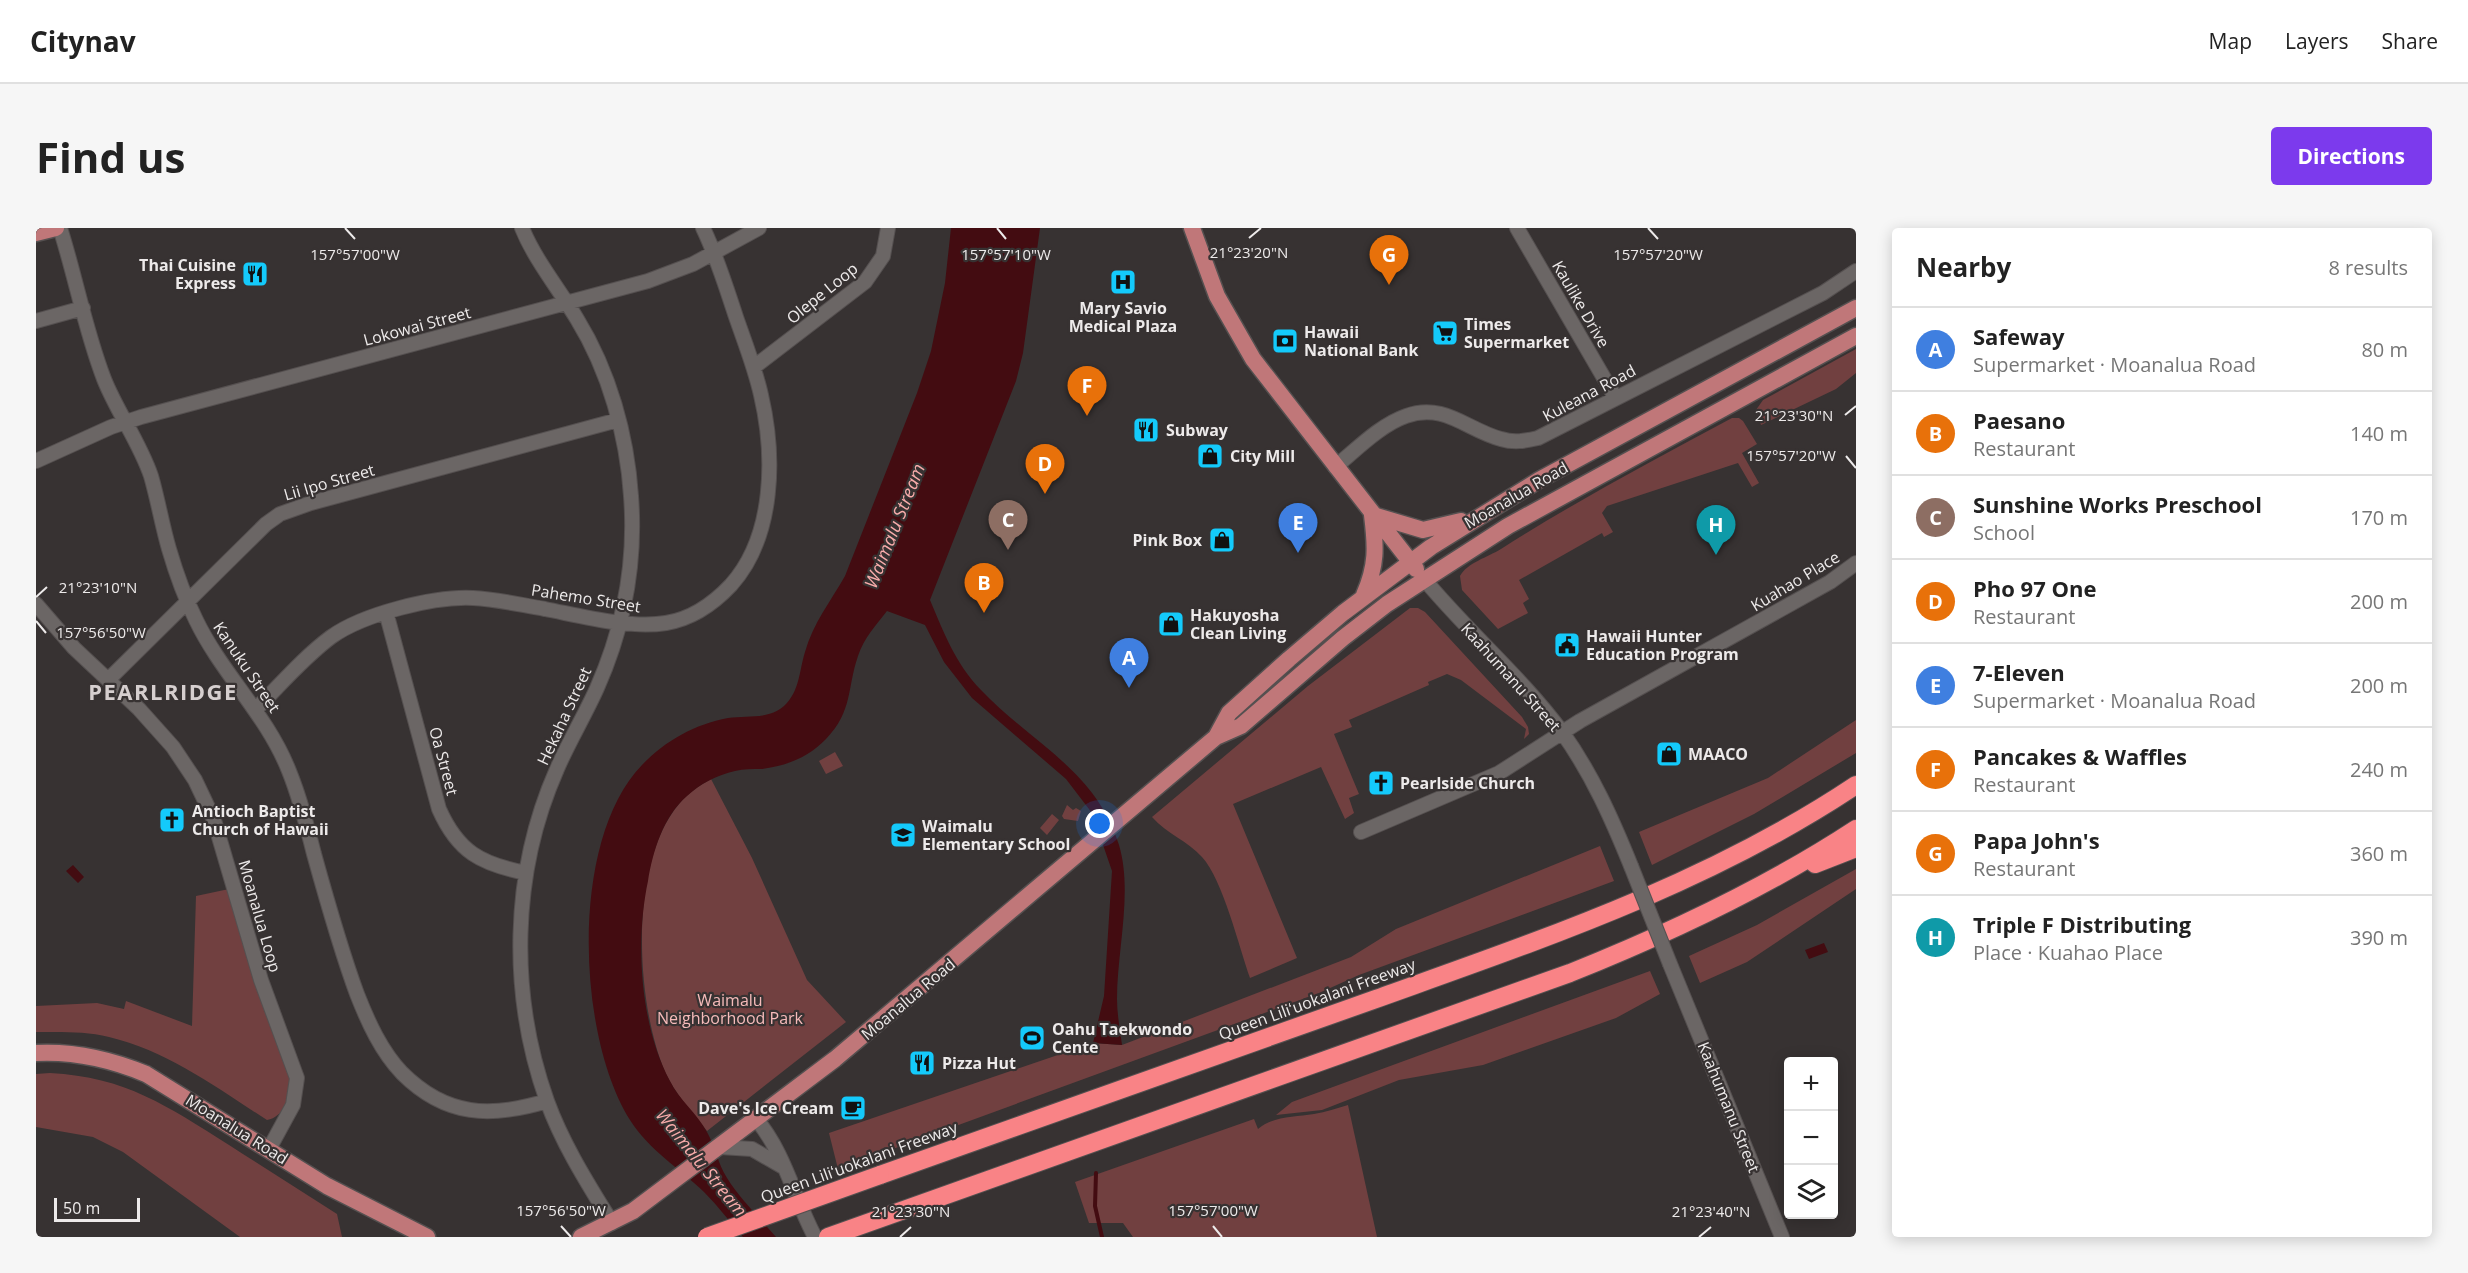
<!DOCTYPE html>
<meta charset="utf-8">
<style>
body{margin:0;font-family:"Open Sans",sans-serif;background:#f6f6f6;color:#222}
.controls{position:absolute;right:18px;bottom:18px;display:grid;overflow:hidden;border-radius:6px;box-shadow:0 3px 15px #0003}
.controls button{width:54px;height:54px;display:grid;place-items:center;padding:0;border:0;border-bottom:2px solid #e0e0e0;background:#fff;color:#222;font:30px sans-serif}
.scale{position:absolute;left:18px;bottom:15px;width:86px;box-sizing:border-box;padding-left:6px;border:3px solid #edeaea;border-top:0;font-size:16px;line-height:21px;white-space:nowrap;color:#edeaea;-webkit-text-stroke:4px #373232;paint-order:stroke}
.you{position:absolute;left:1064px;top:596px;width:21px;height:21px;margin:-15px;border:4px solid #fff;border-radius:50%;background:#1a73e8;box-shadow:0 0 0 9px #1a73e833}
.badge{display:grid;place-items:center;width:39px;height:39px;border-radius:50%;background:#7c3aed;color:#fff;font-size:20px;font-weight:700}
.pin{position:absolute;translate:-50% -50px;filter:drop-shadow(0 2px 3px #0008)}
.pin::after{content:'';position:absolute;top:32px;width:21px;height:18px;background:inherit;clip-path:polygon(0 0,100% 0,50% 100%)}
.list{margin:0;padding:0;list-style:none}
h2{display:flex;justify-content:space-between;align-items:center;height:78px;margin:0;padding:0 24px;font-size:26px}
h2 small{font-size:20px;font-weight:400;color:#767676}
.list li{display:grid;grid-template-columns:39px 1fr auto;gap:18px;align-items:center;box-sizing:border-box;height:84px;padding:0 24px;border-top:2px solid #e0e0e0}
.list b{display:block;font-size:22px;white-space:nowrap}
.list p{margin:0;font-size:20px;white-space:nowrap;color:#767676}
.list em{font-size:20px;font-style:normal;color:#767676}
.icon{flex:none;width:33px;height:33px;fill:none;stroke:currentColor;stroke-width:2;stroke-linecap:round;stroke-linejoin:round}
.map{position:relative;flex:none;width:1820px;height:1009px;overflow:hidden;border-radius:6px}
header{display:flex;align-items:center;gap:36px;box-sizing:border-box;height:84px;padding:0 30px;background:#fff;border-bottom:2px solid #e0e0e0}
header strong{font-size:28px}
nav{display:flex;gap:33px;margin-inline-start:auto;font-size:21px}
.intro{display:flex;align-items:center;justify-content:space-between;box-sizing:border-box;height:144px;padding:0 36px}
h1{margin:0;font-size:42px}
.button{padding:15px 27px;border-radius:6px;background:#7c3aed;color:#fff;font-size:21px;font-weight:700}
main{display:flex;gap:36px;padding:0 36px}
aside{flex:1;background:#fff;border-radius:6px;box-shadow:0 3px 15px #0003}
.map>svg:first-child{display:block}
.green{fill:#714040}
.water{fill:#430c11}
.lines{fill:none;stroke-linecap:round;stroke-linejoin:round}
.stream{stroke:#430c11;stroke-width:4}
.minor-casing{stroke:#555050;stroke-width:16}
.major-casing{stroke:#555050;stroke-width:19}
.highway-casing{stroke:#555050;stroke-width:20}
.minor{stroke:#6b6665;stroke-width:14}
.major{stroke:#c07779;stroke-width:16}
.highway{stroke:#f98386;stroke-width:18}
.minor-bridge-casing{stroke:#555050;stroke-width:16;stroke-linecap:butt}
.highway-bridge-casing{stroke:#555050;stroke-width:20;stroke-linecap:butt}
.minor-bridge{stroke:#6b6665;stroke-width:14}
.highway-bridge{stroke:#f98386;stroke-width:18}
.ticks{fill:none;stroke:#edeaea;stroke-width:2}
.labels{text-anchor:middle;stroke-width:4.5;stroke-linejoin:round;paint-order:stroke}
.poi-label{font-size:16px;font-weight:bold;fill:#edeaea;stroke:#373232;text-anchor:start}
.street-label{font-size:16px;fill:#edeaea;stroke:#373232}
.park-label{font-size:16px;fill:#f6bbba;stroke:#373232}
.water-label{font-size:18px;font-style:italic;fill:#f9acab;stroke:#373232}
.district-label{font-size:22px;font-weight:bold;letter-spacing:1.5px;fill:#d6cfcf;stroke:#373232}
.ticks-label{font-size:15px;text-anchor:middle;fill:#edeaea;stroke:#373232;stroke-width:4.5;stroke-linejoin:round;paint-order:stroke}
</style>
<header>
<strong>Citynav</strong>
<nav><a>Map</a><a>Layers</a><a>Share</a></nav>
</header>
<div class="intro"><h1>Find us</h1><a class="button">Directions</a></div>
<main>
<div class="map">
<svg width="1820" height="1009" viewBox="0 0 1820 1009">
<rect width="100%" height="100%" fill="#373232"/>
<path class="green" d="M 1820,121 L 1820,145 L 1800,161 L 1725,197 L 1720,182 L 1727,172 Z
M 1696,190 L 1703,190 L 1707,193 L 1721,216 L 1706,225 L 1723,255 L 1716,259 L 1702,235 L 1571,278 L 1566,285 L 1577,304 L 1568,309 L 1566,305 L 1483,352 L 1493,371 L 1487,375 L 1492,385 L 1462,401 L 1426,362 L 1424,348 C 1431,335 1452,329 1465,321 C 1540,273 1618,232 1696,190 Z
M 1374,380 L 1382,380 L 1389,384 L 1486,489 L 1492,499 L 1493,506 L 1488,511 L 1490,501 L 1425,452 L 1411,446 L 1392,454 L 1393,457 L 1313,492 L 1316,499 L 1298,506 L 1323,566 L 1313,570 L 1318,585 L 1309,591 L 1285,539 L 1197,576 L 1261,730 L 1214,750 C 1203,719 1187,652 1166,629 C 1152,613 1131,606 1116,589 L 1272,458 Z
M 1820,492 L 1820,525 L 1718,586 L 1616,637 L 1603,604 L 1732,550 Z
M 799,524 L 807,538 L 790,546 L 783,533 Z
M 675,551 L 716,630 L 771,752 L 810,794 L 671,903 C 656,884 639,866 629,844 C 600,775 592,636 643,576 C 652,565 663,558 675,551 Z
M 1031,577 L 1037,582 L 1040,580 L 1045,583 L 1042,593 L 1028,591 L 1026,588 Z
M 1016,586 L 1023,592 L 1011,607 L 1004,600 Z
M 1564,618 L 1578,653 L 1323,747 L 1283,765 L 802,941 L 793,905 L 1057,815 L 1086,817 L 1315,729 L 1360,701 Z
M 1820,641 L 1820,661 L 1711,734 L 1664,755 L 1653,728 L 1721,697 Z
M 193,661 L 253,847 C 255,864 251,888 231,892 C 181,860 132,823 73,809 C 49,803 25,804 0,804 L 0,778 L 61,775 L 88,781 L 90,773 L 156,798 L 160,668 Z
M 1614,743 L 1624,766 L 1580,790 L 1447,837 L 1363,852 L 1286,882 L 1240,887 L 1256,874 Z
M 14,845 C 90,849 131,878 193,917 C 229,940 265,963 301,986 L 306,1009 L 204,1009 L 87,924 L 57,909 L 0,899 L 0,846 Z
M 1312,877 L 1341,1009 L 1097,1009 L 1087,995 L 1053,995 L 1039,954 L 1218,891 L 1222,901 C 1237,888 1259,889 1278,886 C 1290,884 1301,880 1312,877 Z"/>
<path class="water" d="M 915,0 L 1004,0 L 987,125 L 980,153 L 894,372 C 908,405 919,435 945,462 C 995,515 1060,542 1083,617 C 1097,664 1081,722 1081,771 C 1081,786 1084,802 1086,817 L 1057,815 L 1068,768 L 1076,643 L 1056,585 L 1030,551 L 936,470 L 908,434 L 889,397 L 851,383 C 840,397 828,410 822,428 C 811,460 817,483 790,511 C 773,529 750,538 726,541 C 716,541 708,541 699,543 C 681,547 664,556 651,568 C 627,589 617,623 612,653 C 599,714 604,797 634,853 C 643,872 661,885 671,904 C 679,918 682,936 691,950 C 704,971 724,990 740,1009 L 707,1009 C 694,994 682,978 668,964 C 643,940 613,922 594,892 C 541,808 533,612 606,537 C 629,513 659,496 692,490 C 711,487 732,492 748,478 C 764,463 763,443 769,424 C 777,395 795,373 809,348 L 881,165 L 895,123 L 909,55 Z
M 37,637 L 48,649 L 42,655 L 30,643 Z
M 1788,715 L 1792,724 L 1773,731 L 1769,722 Z"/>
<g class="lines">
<path class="stream" d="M 1060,945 L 1059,978 L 1066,1009"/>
<defs>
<path id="minor" d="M 24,0 C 40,50 49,102 68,151 C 81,184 103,213 115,248 C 122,272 126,297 133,321 C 140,345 149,370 160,392 C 186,446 231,487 253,543 C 264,570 271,598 278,626 C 291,673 304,720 321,766 C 332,794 345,823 366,845 C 410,889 455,890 511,873
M 486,0 C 499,32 523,61 541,91 C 573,143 591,207 595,268 C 600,333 588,399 561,460 C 549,487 533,513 521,541 C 475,645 473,766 511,873 C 527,917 552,956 576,995
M 1481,0 L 1579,169
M 0,93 L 47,80
M 718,139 L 829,54 L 847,28 L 852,0
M 0,233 L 75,199 L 105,189 L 612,53 L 657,36 L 723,0
M 1299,239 C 1320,222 1344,197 1370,188 C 1408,174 1431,202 1465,211 C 1478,215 1489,213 1502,210 L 1787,65 L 1820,43
M 1388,351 C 1432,404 1485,449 1526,504 C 1556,546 1576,591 1595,638
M 0,376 L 38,420 L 103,481 L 137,519 L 159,552 L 178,592 L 225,752 L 261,850 L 257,877 L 233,921
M 350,384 L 403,581 C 422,624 445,636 490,645
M 72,452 L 230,296 L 244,286 L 275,275 L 582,192
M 220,481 C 244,457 268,429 295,409 C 327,386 398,368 437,370 C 461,371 485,377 509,381 C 545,388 594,401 630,395 C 655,391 678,375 695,357 C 739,308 739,227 725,167 C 719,140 709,115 700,89 C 690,59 681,29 667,0
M 1325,604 L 1463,545 L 1544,493 L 1794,354 L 1820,335
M 1634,736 L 1746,1009
M 720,891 C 749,925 758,970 779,1009
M 684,919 L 716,921 L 749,940"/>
<path id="major" d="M 1156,0 L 1181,68 L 1217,131 L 1380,341
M 0,5 L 20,0
M 1337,287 L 1387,302 L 1425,293
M 1328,367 C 1341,337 1340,319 1336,287
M 1180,509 L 1193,485 L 1253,431 L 1307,385 L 1395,319 L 1503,252 L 1820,80
M 0,825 C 39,823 74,831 110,846 L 291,958 L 391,1009
M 545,1009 L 597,983 L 799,831 L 1180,509 L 1205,498 L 1307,410 L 1351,376 L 1472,298 L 1820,108"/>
<path id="highway" d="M 1779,636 L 1820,620
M 844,947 C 1008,889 1173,830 1337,772 C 1504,712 1672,656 1820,557
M 792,1009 L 1534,745 C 1634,705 1730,660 1820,601"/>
</defs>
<use href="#minor" class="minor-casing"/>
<use href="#major" class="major-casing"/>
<use href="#highway" class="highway-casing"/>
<use href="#minor" class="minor"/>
<use href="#major" class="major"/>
<use href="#highway" class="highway"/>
<defs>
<path id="minor-bridge" d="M 1595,638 L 1634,736"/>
<path id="highway-bridge" d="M 671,1009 L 844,947"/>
</defs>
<use href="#minor-bridge" class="minor-bridge-casing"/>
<use href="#highway-bridge" class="highway-bridge-casing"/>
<use href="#minor-bridge" class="minor-bridge"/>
<use href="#highway-bridge" class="highway-bridge"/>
</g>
<path class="ticks" d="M 309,0 L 319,11M 961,0 L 970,11M 1612,0 L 1622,11M 1213,10 L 1225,0M 1809,187 L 1820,178M 1810,228 L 1820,240M 0,369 L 11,359M 0,393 L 10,405M 525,998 L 535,1009M 1177,998 L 1186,1009M 864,1009 L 875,999M 1663,1009 L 1675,999"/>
<defs>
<symbol id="restaurant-square" viewBox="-11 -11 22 22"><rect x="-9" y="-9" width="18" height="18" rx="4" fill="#14cafb" stroke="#373232"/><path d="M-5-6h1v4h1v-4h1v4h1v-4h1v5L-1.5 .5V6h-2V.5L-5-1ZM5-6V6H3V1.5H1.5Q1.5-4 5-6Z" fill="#111"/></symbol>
<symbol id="hospital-square" viewBox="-11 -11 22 22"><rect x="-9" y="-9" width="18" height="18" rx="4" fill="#14cafb" stroke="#373232"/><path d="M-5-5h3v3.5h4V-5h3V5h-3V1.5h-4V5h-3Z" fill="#111"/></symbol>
<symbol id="supermarket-square" viewBox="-11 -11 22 22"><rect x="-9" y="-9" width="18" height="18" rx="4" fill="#14cafb" stroke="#373232"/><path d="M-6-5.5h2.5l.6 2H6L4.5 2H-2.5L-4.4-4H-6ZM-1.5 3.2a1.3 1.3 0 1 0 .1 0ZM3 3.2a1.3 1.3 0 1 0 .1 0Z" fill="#111"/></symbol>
<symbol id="bank-square" viewBox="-11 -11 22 22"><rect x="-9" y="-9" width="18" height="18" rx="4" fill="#14cafb" stroke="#373232"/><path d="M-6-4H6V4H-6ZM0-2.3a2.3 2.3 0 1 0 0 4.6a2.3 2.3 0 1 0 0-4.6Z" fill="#111"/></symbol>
<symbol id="shop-square" viewBox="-11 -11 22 22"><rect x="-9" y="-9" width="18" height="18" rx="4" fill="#14cafb" stroke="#373232"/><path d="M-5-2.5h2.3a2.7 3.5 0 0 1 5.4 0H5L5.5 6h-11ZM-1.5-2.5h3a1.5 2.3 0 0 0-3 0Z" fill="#111"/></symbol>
<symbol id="civic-square" viewBox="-11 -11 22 22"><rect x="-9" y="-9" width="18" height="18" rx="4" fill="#14cafb" stroke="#373232"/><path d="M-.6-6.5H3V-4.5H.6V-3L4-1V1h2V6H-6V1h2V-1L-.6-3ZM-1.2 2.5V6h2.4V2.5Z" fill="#111"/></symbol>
<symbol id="church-square" viewBox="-11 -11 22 22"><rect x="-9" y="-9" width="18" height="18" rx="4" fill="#14cafb" stroke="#373232"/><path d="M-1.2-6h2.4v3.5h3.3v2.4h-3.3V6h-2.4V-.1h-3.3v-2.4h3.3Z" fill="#111"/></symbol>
<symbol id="school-square" viewBox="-11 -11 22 22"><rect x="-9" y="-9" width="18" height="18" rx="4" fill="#14cafb" stroke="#373232"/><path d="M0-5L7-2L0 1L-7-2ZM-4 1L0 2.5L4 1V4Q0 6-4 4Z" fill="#111"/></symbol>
<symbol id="stadium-square" viewBox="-11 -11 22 22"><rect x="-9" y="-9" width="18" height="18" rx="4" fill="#14cafb" stroke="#373232"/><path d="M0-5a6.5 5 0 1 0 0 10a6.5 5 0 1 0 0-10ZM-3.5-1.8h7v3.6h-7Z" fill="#111"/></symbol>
<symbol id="cafe-square" viewBox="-11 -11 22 22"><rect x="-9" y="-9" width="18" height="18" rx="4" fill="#14cafb" stroke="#373232"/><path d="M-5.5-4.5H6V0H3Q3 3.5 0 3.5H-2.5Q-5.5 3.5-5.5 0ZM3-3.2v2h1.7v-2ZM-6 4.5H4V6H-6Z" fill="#111"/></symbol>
</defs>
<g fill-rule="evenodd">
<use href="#restaurant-square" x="204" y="31" width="30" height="30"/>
<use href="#hospital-square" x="1072" y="39" width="30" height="30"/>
<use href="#supermarket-square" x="1394" y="90" width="30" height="30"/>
<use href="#bank-square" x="1234" y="98" width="30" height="30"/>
<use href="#restaurant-square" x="1095" y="187" width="30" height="30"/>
<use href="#shop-square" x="1159" y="213" width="30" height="30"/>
<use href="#shop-square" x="1171" y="297" width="30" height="30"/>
<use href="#shop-square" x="1120" y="381" width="30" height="30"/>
<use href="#civic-square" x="1516" y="402" width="30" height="30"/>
<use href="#shop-square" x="1618" y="511" width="30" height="30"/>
<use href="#church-square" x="1330" y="540" width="30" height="30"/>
<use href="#church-square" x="121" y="577" width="30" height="30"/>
<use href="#school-square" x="852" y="592" width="30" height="30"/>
<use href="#stadium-square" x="981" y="795" width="30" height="30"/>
<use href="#restaurant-square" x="871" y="820" width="30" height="30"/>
<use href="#cafe-square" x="802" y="865" width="30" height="30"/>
</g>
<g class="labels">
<g class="poi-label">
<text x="200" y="43" text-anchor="end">Thai Cuisine<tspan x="200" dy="18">Express</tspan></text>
<text x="1087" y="86" text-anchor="middle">Mary Savio<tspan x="1087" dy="18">Medical Plaza</tspan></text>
<text x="1428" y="102">Times<tspan x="1428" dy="18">Supermarket</tspan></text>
<text x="1268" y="110">Hawaii<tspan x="1268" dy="18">National Bank</tspan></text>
<text x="1130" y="208">Subway</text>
<text x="1194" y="234">City Mill</text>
<text x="1166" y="318" text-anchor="end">Pink Box</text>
<text x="1154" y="393">Hakuyosha<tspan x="1154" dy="18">Clean Living</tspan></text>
<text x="1550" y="414">Hawaii Hunter<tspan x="1550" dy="18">Education Program</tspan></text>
<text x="1652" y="532">MAACO</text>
<text x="1364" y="561">Pearlside Church</text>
<text x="156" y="589">Antioch Baptist<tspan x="156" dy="18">Church of Hawaii</tspan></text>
<text x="886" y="604">Waimalu<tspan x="886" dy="18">Elementary School</tspan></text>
<text x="1016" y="807">Oahu Taekwondo<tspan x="1016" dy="18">Cente</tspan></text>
<text x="906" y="841">Pizza Hut</text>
<text x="798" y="886" text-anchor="end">Dave's Ice Cream</text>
</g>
<g class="street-label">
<text transform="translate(786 65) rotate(-39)" y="6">Olepe Loop</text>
<text transform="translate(1545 76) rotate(60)" y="6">Kaulike Drive</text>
<text transform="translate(381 98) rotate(-15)" y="6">Lokowai Street</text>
<text transform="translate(1553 165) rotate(-28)" y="6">Kuleana Road</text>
<text transform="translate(293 254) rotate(-16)" y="6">Lii Ipo Street</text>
<text transform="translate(1480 267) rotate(-30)" y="6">Moanalua Road</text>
<text transform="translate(1759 353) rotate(-31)" y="6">Kuahao Place</text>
<text transform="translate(550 370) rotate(9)" y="6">Pahemo Street</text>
<text transform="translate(211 439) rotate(56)" y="6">Kanuku Street</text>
<text transform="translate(1475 449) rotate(48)" y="6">Kaahumanu Street</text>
<text transform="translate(528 488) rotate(-65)" y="6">Hekaha Street</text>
<text transform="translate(408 533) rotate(75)" y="6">Oa Street</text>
<text transform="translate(224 688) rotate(74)" y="6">Moanalua Loop</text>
<text transform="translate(872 771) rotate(-40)" y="6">Moanalua Road</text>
<text transform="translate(1281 771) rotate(-20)" y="6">Queen Liliʻuokalani Freeway</text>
<text transform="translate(1693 879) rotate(68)" y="6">Kaahumanu Street</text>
<text transform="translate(201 901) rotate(32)" y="6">Moanalua Road</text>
<text transform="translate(823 934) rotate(-20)" y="6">Queen Liliʻuokalani Freeway</text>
</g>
<g class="park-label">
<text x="694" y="778">Waimalu<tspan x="694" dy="18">Neighborhood Park</tspan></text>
</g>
<g class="water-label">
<text transform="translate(859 298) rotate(-68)" y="6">Waimalu Stream</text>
<text transform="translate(665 935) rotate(51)" y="6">Waimalu Stream</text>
</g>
<g class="district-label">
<text x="127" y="472">PEARLRIDGE</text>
</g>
</g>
<g class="ticks-label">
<text x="1213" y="30">21°23'20"N</text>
<text x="319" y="32">157°57'00"W</text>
<text x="970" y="32">157°57'10"W</text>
<text x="1622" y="32">157°57'20"W</text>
<text x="1758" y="193">21°23'30"N</text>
<text x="1755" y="233">157°57'20"W</text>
<text x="62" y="365">21°23'10"N</text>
<text x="65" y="410">157°56'50"W</text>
<text x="525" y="988">157°56'50"W</text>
<text x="1177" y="988">157°57'00"W</text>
<text x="875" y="989">21°23'30"N</text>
<text x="1675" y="989">21°23'40"N</text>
</g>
</svg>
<div class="controls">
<button>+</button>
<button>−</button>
<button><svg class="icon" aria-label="layers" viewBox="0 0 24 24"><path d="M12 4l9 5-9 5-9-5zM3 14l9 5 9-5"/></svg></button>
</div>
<div class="scale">50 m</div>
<div class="you"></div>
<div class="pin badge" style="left:1093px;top:460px;background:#3f7fe0">A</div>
<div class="pin badge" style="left:948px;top:385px;background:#e8710a">B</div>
<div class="pin badge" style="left:972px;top:322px;background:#8d6e63">C</div>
<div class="pin badge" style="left:1009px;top:266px;background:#e8710a">D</div>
<div class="pin badge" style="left:1262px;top:325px;background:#3f7fe0">E</div>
<div class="pin badge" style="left:1051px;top:188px;background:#e8710a">F</div>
<div class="pin badge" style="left:1353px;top:57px;background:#e8710a">G</div>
<div class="pin badge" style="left:1680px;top:327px;background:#0f9aa8">H</div>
</div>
<aside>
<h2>Nearby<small>8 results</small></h2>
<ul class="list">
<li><span class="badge" style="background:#3f7fe0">A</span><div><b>Safeway</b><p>Supermarket · Moanalua Road</p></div><em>80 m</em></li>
<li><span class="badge" style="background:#e8710a">B</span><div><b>Paesano</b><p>Restaurant</p></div><em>140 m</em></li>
<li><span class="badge" style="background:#8d6e63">C</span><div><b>Sunshine Works Preschool</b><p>School</p></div><em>170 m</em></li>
<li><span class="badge" style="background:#e8710a">D</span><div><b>Pho 97 One</b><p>Restaurant</p></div><em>200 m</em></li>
<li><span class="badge" style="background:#3f7fe0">E</span><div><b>7-Eleven</b><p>Supermarket · Moanalua Road</p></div><em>200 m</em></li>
<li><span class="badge" style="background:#e8710a">F</span><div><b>Pancakes &amp; Waffles</b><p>Restaurant</p></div><em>240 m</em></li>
<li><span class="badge" style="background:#e8710a">G</span><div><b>Papa John's</b><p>Restaurant</p></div><em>360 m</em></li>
<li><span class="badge" style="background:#0f9aa8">H</span><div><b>Triple F Distributing</b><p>Place · Kuahao Place</p></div><em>390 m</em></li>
</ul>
</aside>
</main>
